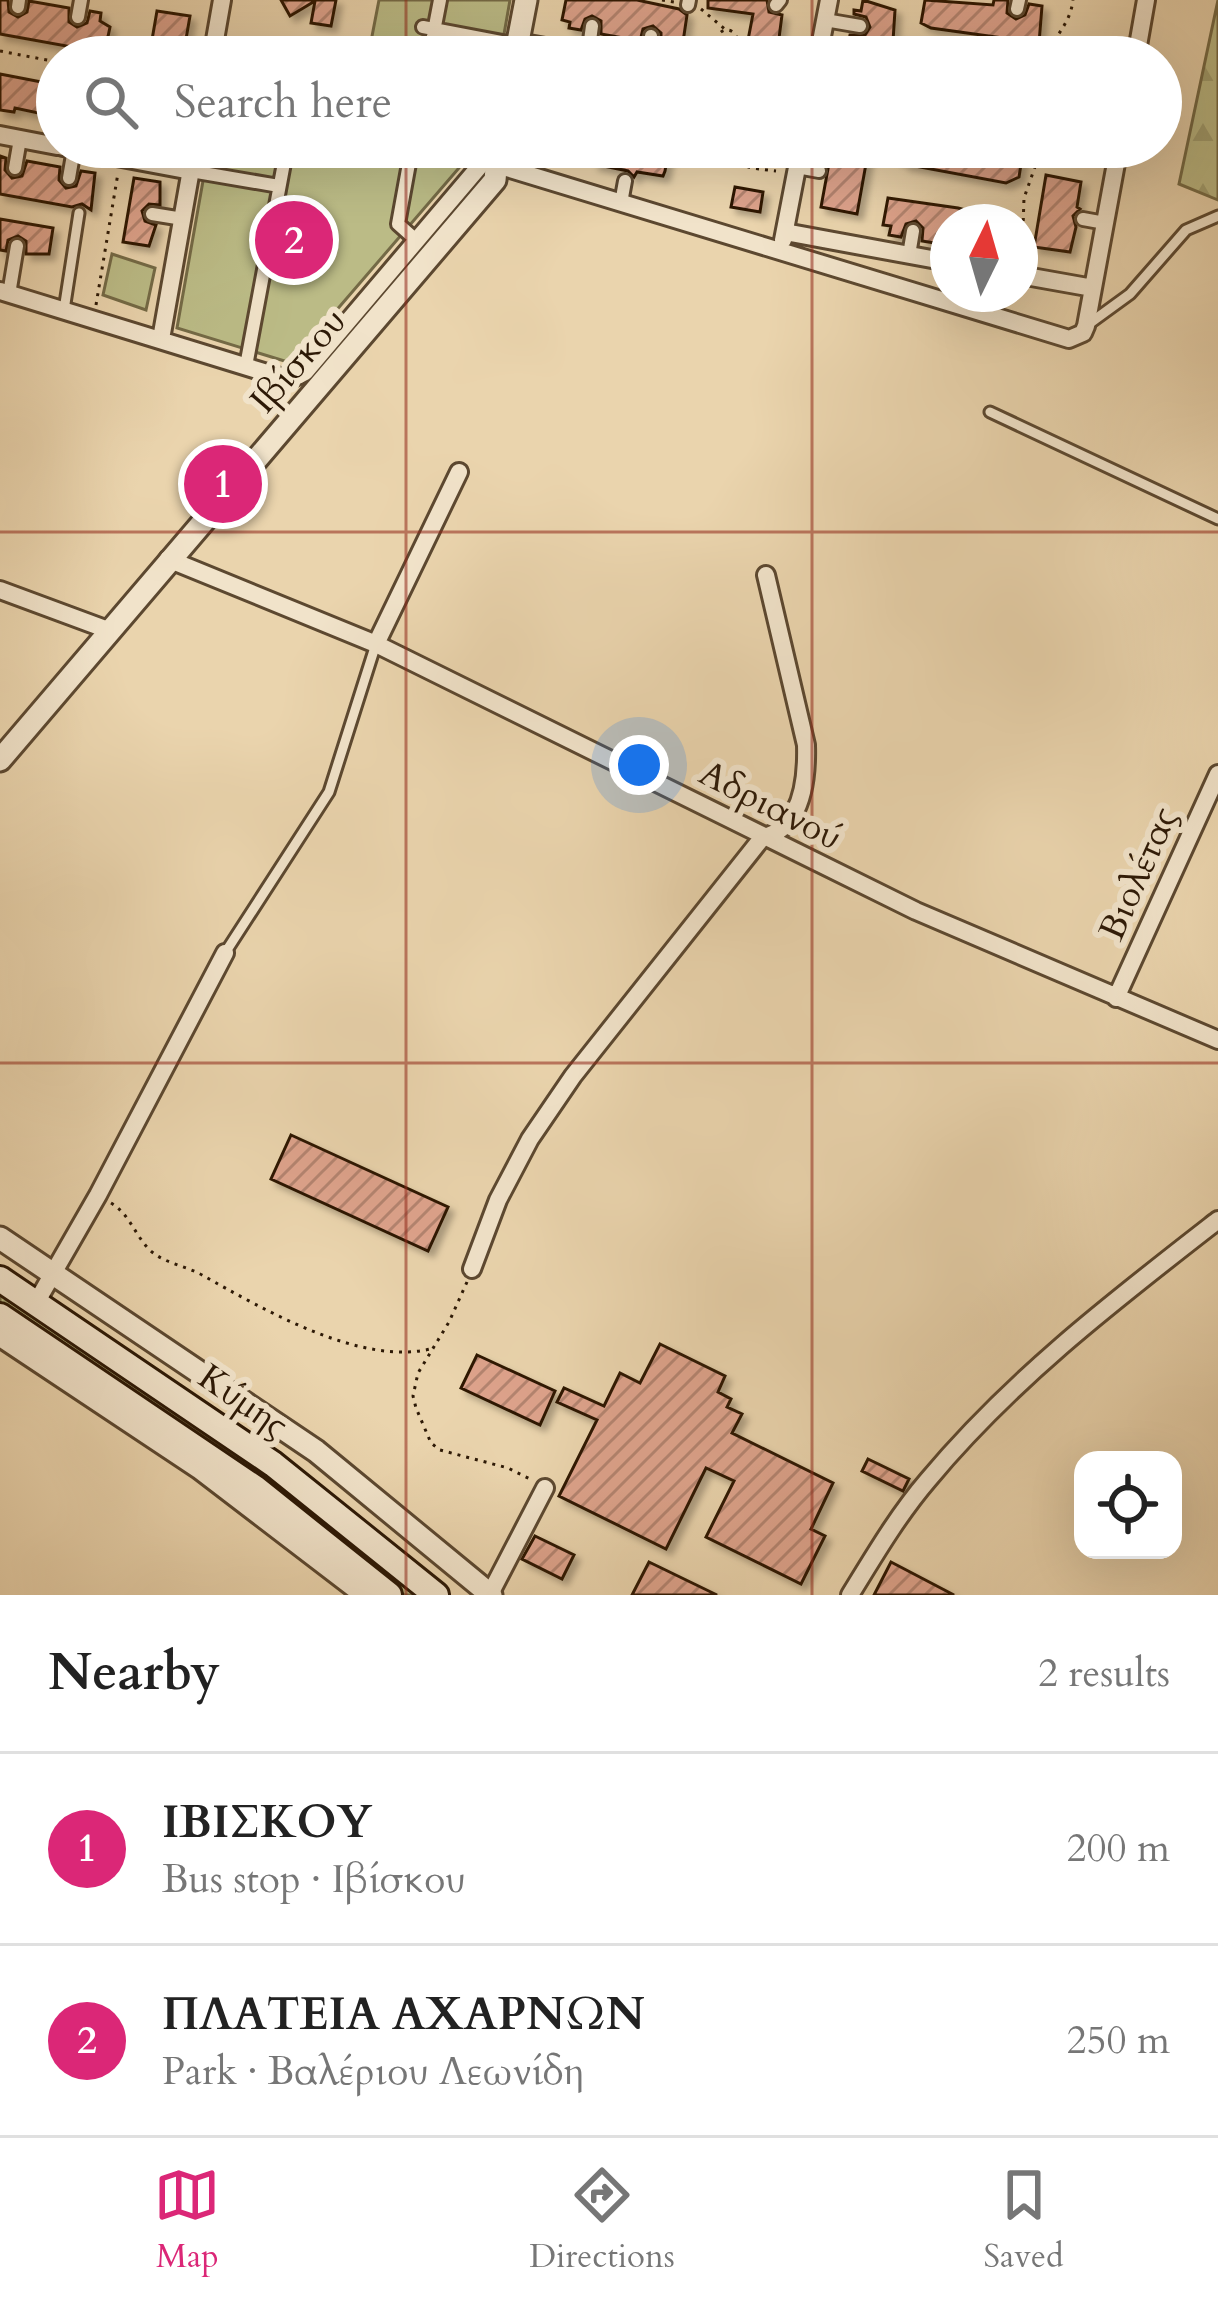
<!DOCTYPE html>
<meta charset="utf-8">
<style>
body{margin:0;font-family:Cardo,serif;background:#f2f2f2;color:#222}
.controls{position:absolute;right:36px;bottom:36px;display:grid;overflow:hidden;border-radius:24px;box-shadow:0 12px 48px #0002}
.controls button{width:108px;height:108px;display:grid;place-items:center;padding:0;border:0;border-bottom:3px solid #e0e0e0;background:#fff;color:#222;font:60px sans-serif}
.compass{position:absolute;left:930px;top:204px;width:108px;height:108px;border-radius:50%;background:#fff;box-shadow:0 12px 48px #0002;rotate:5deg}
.you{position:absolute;left:639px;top:765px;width:42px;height:42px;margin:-30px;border:9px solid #fff;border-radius:50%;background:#1a73e8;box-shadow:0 0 0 18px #1a73e833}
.badge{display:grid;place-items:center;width:78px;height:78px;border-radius:50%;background:#db2777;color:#fff;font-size:39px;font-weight:700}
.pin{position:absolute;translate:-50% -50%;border:6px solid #fff;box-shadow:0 3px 12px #0006}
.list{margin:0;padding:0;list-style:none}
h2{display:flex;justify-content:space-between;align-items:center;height:156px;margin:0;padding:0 48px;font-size:51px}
h2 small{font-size:39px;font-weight:400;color:#767676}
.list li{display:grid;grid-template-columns:78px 1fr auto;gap:36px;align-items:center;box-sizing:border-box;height:192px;padding:0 48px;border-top:3px solid #e0e0e0}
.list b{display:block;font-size:45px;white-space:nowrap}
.list p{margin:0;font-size:39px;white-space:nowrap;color:#767676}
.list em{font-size:39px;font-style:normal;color:#767676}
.icon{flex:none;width:66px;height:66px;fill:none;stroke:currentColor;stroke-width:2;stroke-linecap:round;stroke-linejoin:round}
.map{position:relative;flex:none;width:1218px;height:1595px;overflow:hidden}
.search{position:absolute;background:#fff;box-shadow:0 12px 48px #0002;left:36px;right:36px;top:36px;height:132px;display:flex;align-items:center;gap:30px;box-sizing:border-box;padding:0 42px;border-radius:66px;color:#767676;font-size:45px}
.sheet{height:540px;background:#fff}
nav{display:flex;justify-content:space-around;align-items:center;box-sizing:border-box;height:168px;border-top:3px solid #e0e0e0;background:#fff;font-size:33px;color:#767676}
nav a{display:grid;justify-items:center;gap:6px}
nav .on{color:#db2777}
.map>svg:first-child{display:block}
.grass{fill:url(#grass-dots);stroke:#746a46;stroke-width:3}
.forest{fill:url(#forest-firs);stroke:#746a46;stroke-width:3}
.park{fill:#bbbb86;stroke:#746a46;stroke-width:3}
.building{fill:url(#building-hatch);stroke:#2d1906;stroke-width:3;filter:url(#shadow)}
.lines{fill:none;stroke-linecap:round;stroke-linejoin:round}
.service-casing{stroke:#5c4830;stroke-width:15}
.pedestrian-casing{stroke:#5c4830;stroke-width:18}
.minor-casing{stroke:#5c4830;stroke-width:22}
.tertiary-casing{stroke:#5c4830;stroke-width:27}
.secondary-casing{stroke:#2d1906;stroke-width:30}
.path{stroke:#2d1906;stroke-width:3;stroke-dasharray:3 6;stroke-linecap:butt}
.service{stroke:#f1e3ca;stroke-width:9}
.pedestrian{stroke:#f1e3ca;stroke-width:12}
.minor{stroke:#f1e3ca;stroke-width:16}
.tertiary{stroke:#f1e3ca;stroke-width:21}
.secondary{stroke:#f1e3ca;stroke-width:24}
.grid{fill:none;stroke:#8f2418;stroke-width:3;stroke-opacity:0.55}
.labels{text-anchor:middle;stroke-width:12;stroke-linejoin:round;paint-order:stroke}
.street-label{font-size:36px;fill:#2d1906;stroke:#f1e3ca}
</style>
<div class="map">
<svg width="1218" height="1595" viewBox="0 0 1218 1595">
<defs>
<pattern id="grass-dots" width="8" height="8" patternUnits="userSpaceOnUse" patternTransform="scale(3)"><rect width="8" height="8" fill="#bbbb86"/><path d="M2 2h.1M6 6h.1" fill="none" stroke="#a1a072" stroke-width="1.8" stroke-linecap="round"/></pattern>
<pattern id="forest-firs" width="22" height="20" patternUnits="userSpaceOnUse" patternTransform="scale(3)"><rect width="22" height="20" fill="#bbbb86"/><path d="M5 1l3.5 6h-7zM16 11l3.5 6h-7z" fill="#a1a072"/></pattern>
<pattern id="building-hatch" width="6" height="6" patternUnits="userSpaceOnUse" patternTransform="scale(3)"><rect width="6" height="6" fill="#dea38c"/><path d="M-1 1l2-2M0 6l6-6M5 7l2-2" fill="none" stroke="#b48470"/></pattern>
<filter id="shadow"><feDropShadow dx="5.5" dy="5.5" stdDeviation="3" flood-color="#0004"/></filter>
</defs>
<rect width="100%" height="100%" fill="#ead4ad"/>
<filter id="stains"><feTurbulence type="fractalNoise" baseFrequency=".00167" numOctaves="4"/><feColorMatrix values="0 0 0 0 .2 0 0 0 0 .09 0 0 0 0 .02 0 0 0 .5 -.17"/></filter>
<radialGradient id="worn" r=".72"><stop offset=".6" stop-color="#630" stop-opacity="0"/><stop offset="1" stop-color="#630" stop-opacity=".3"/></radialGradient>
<path class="grass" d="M 0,1290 L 267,1470 L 421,1595 L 404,1595 L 351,1550 L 167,1414 L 0,1304 Z"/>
<path class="forest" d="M 1218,0 L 1218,200 L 1179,184 Z"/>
<path class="park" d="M 379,0 L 510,0 L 500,57 L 368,57 Z
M 209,147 L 321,147 L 350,152 L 351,147 L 477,147 L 291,363 L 177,328 Z
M 112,254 L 155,268 L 146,310 L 103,295 Z"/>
<path class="building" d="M 0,0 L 8,0 L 9,12 L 18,17 L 27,12 L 29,1 L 69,8 L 69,22 L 77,27 L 87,23 L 90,11 L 101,13 L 100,21 L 110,27 L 106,46 L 94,51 L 0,34 Z
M 281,0 L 336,0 L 331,26 L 311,23 L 315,1 L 290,16 Z
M 566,0 L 637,0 L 679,9 L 687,15 L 683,42 L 676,41 L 674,49 L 661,47 L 661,33 L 653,26 L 643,29 L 640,41 L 601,34 L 601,21 L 592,16 L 585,19 L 581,30 L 569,28 L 570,22 L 562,20 Z
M 708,0 L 767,0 L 769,12 L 782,15 L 778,46 L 748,40 L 753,14 L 708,8 Z
M 863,0 L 895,10 L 893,41 L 890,40 L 887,56 L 854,52 L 856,41 L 849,40 L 850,35 L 865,35 L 870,27 L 866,17 L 854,14 L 854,10 L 861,11 Z
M 925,0 L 993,5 L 994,0 L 1008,0 L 1007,13 L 1016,19 L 1025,15 L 1029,4 L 1042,6 L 1039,43 L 931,28 L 921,23 Z
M 157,11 L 190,16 L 186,39 L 176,39 L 170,46 L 173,57 L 149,57 Z
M 1072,40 L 1101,45 L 1099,57 L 1066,57 Z
M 0,74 L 57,85 L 57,117 L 15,108 L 14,112 L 0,110 Z
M 597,147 L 669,147 L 665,171 L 663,176 L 637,172 L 634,177 L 628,171 L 594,164 Z
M 832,147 L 869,147 L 857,214 L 821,207 Z
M 898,147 L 980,147 L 982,155 L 989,159 L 998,155 L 1000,147 L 1013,147 L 1012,153 L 1022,158 L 1019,177 L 1006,183 L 904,164 L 904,160 L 896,159 Z
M 0,156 L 6,158 L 5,170 L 12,178 L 22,176 L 27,161 L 60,167 L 59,180 L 66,188 L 76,186 L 81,171 L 95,173 L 91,210 L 82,204 L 72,207 L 0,194 Z
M 1046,175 L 1081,182 L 1077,207 L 1080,209 L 1073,216 L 1076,227 L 1070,252 L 1034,247 Z
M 134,178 L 160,182 L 160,205 L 149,204 L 142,211 L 145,221 L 156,225 L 149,246 L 123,242 Z
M 735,187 L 763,192 L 760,212 L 731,207 Z
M 888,198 L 958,208 L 985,215 L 984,222 L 948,222 L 948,237 L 937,235 L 935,243 L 922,241 L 923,228 L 916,221 L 906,224 L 901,237 L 889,235 L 891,226 L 883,225 Z
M 0,219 L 53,228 L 49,254 L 26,254 L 26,241 L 18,236 L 8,240 L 6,251 L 0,250 Z
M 291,1135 L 448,1207 L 428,1251 L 271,1179 Z
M 660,1344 L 725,1376 L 718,1392 L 731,1399 L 727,1407 L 742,1414 L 732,1433 L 833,1483 L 811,1529 L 825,1536 L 801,1584 L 706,1537 L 734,1481 L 706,1468 L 666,1549 L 559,1496 L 597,1420 L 557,1402 L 564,1388 L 604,1406 L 620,1373 L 640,1383 Z
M 477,1355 L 555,1391 L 540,1425 L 461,1388 Z
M 868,1459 L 909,1479 L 903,1491 L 862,1471 Z
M 535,1536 L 574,1555 L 562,1579 L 522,1559 Z
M 649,1562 L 717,1595 L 632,1595 Z
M 891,1562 L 954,1595 L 874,1595 Z"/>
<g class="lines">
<defs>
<path id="service" d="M 64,310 L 79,213
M 1086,326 L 1130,294 L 1186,230 L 1218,216
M 990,412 L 1218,519
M 225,953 L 329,792 L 376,644"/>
<path id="pedestrian" d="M 688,5 L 689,0
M 776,5 L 780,0
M 18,7 L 19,0
M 1017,9 L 1019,0
M 78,17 L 81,0
M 825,20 L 860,26
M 423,27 L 518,45
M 180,49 L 212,56
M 588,55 L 592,26
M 429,57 L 440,0
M 649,57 L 651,36
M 412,147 L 398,224 L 416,240
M 990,149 L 990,147
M 797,167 L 819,171
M 15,168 L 20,139
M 191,171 L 279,186
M 69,178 L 74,149
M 621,203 L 625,181
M 152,214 L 183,219
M 1083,219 L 1105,223
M 909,255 L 913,231
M 9,294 L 17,246
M 246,366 L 287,147"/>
<path id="minor" d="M 518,42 L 600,57
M 212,57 L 222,0
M 818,57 L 829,0
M 1136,57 L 1146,0
M 0,135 L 57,146
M 63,147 L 191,171
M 785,232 L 948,262
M 783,240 L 801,147
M 1020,275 L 1093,288
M 0,291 L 280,377 L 293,378 L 305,372 L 484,161 L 1069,339 L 1083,333 L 1086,326 L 1119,147
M 161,339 L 195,147
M 168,559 L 376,644 L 916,911 L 1218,1040
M 0,590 L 108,630
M 376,644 L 459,472
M 1116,998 L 1218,774
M 472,1269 L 498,1200 L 530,1139 L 573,1076 L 762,838 C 802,828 807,780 806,745 L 766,575
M 36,1303 L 98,1195 L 225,953
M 490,1594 L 545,1488
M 850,1595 C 874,1556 898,1515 928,1480 C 1012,1379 1115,1300 1218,1220"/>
<path id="tertiary" d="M 515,57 L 526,0
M 0,760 L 495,180 L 498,147
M 0,1238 L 316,1451 L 491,1595
M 0,1335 L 200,1468 L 366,1595"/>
<path id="secondary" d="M 0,1279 L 273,1464 L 436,1595
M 0,1316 L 255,1488 L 389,1595"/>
</defs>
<use href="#service" class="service-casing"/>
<use href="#pedestrian" class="pedestrian-casing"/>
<use href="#minor" class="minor-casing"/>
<use href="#tertiary" class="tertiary-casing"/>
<use href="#secondary" class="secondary-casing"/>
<path class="path" d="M 662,0 L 674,2
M 701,9 L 726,30
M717 40a10 10 0 1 1 20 0a10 10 0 1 1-20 0Z
M 732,48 L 770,57
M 0,51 L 57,62
M 900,57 L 910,40 C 927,34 948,42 958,57
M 1046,57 C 1055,34 1070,25 1073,0
M 697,147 L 751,168 L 776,171
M 1022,257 L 1024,198 L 1042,147
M 96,305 L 118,173
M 111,1203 C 131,1215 135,1237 152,1252 C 167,1264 186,1266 202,1275 C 263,1309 363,1368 434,1348
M 467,1282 L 449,1322 L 418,1373 L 413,1396 L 416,1408 L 431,1443 L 440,1450 L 508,1468 L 530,1479"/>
<use href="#service" class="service"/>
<use href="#pedestrian" class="pedestrian"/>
<use href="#minor" class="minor"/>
<use href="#tertiary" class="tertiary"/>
<use href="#secondary" class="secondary"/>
</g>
<path class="grid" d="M 406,0 L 406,57M 812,0 L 812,57M 406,147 L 406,1595M 812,147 L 812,1595M 0,532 L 1218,532M 0,1063 L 1218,1063"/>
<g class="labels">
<g class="street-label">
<text transform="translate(297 360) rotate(-49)" y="13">Ιβίσκου</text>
<text transform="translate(771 804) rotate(27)" y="13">Αδριανού</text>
<text transform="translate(1137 873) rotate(-66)" y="13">Βιολέτας</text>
<text transform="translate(244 1400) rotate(35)" y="13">Κύμης</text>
</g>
</g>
<rect width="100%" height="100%" filter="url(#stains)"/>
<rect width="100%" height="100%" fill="url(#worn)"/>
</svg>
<div class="controls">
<button><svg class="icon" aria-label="locate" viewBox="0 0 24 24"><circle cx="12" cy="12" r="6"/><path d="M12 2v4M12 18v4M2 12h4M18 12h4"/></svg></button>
</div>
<svg class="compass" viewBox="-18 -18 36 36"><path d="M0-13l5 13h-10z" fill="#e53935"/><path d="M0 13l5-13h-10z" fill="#767676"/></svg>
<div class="you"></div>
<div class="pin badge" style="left:223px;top:484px">1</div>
<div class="pin badge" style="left:294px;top:240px">2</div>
<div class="search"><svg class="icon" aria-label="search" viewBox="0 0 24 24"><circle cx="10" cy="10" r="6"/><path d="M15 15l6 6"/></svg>Search here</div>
</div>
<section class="sheet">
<h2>Nearby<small>2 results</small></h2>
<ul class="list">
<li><span class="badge">1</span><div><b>ΙΒΙΣΚΟΥ</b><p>Bus stop · Ιβίσκου</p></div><em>200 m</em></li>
<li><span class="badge">2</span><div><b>ΠΛΑΤΕΙΑ ΑΧΑΡΝΩΝ</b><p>Park · Βαλέριου Λεωνίδη</p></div><em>250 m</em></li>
</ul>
</section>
<nav>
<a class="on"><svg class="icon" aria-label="map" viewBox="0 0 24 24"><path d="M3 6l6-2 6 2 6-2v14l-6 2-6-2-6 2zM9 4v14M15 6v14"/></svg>Map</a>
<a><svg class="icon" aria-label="directions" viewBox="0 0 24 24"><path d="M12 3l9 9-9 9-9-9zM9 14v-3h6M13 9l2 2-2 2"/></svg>Directions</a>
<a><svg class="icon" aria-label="saved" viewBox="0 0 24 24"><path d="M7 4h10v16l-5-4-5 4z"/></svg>Saved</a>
</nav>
